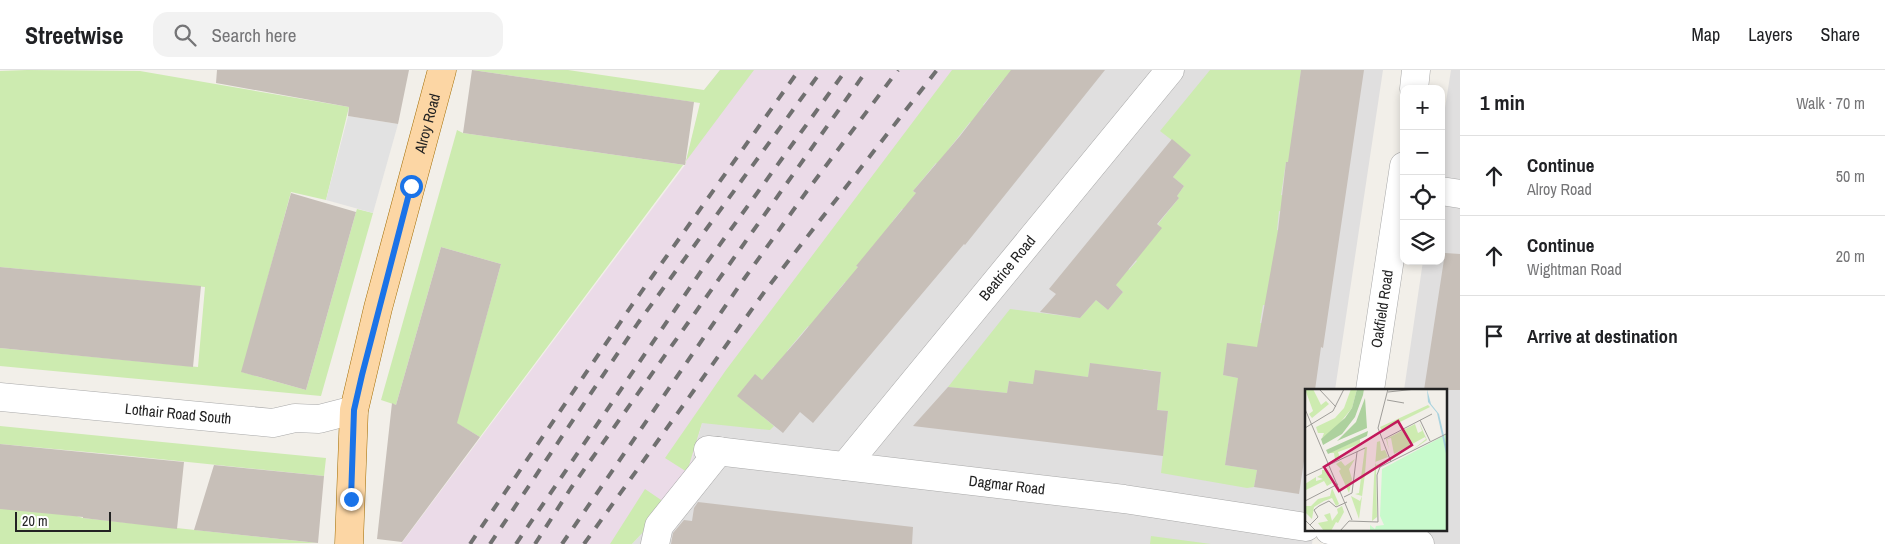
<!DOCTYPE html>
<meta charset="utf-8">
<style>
body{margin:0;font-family:"Archivo Narrow",sans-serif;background:#f2f2f2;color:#202124}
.controls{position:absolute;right:15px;top:15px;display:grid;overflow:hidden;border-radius:10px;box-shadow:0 2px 8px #0003}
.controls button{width:45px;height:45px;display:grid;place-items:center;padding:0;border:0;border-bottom:1px solid #e0e0e0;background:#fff;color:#202124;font:25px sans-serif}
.scale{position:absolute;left:15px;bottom:12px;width:96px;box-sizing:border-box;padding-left:5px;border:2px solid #222;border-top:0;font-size:14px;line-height:18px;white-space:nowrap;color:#222;-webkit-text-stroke:4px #fff;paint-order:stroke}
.stop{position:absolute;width:15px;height:15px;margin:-11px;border:4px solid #1a73e8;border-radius:50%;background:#fff}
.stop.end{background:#1a73e8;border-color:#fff;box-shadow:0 1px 5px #0008}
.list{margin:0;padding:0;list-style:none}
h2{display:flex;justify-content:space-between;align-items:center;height:65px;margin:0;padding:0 20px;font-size:21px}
h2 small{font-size:16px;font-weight:400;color:#757577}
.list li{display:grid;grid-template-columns:32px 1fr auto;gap:15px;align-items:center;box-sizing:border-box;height:80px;padding:0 20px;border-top:1px solid #e0e0e0}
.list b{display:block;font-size:19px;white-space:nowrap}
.list p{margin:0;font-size:16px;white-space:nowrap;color:#757577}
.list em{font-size:16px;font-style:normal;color:#757577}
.icon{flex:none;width:28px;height:28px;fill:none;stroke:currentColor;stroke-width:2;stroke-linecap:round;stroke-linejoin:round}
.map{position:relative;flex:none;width:1460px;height:474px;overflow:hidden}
header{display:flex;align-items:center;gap:30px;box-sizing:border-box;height:70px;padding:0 25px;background:#fff;border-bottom:1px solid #e0e0e0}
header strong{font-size:24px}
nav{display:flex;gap:28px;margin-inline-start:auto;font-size:18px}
.search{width:350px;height:45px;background:#f2f2f2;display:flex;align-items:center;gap:12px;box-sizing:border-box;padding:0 18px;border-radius:15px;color:#757577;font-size:19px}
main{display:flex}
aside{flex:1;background:#fff}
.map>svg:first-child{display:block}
.residential{fill:#e0dfdf}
.industrial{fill:#ebdbe8}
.grass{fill:#cdebb0}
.parking{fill:#e2e2e2}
.building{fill:#c7bfb8}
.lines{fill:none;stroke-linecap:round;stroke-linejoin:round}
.minor-casing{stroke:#a9a9a9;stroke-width:29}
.major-casing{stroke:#a06b00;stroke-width:29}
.minor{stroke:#fff;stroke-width:28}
.major{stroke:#fcd6a4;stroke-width:28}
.rail{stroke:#707070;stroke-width:4;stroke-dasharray:10 10;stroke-linecap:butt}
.route{stroke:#1a73e8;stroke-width:6}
.labels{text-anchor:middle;stroke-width:4;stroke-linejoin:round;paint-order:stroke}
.street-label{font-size:15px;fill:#222;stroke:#fff}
.inset-road{fill:none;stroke:#9f9d99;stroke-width:1}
.view{fill:#c2185b;fill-opacity:0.15;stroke:#c2185b;stroke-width:2.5}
.inset-edge{fill:none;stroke:#222;stroke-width:2.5}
</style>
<header>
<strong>Streetwise</strong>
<div class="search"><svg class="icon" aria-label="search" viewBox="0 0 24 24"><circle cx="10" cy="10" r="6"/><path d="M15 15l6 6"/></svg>Search here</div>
<nav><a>Map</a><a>Layers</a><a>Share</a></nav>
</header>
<main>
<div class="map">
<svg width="1460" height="474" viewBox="0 0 1460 474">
<rect width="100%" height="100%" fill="#f2efe9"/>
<path class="residential" d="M 965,0 L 1383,0 L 1335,320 L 1306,320 L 1306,460 L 1314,460 L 1312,474 L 632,474 L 659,445 L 689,400 L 702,353 Z
M 1451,0 L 1460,0 L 1460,474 L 1381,474 L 1383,460 L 1446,460 L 1446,320 L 1404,320 L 1423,191 L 1441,191 L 1441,63 Z"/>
<path class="industrial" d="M 720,0 L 965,0 L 702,353 L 689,400 L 659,445 L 632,474 L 401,474 L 685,95 L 704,20 Z"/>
<path class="grass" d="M 27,0 L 140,1 L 349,37 L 326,130 L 291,122 L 242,302 L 306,320 L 356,142 L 357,139 L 373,143 L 321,326 L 0,296 L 0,278 L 198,297 L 205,217 L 0,197 L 0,1 Z
M 472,0 L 568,0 L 704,20 L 720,0 L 754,0 L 480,367 L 451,350 L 473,294 L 501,194 L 441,177 L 396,335 L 381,330 L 457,60 L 463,63 L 685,95 L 700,33 Z
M 952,0 L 1023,0 L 1028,28 L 1004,9 L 983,35 L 1006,54 L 992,70 L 970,52 L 948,80 L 970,97 L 959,111 L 936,93 L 913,121 L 935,138 L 902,139 L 892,152 L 910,167 L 856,196 L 874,211 L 845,212 L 823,239 L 839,253 L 825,270 L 808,256 L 787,281 L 790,310 L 774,296 L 762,310 L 738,326 L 774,356 L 770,360 L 702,353 L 687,402 L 665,388 L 726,300 Z
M 1210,0 L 1301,0 L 1292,66 L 1304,95 L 1286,92 L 1281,125 L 1300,129 L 1298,144 L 1279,141 L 1277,160 L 1295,162 L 1284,238 L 1263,235 L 1260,253 L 1281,256 L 1273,291 L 1228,273 L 1223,305 L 1238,308 L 1262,361 L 1231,356 L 1225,395 L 1257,400 L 1254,417 L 1247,418 L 1161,403 L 1168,341 L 1157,340 L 1161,302 L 1143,299 L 1141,313 L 1106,296 L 1090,293 L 1088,307 L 1071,305 L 1068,329 L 1033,314 L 1009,311 L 1007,323 L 948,317 L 1010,239 L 1080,248 L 1096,230 L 1108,240 L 1123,222 L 1112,211 L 1124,196 L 1129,200 L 1137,191 L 1132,186 L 1161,158 L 1158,154 L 1179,128 L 1177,126 L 1184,116 L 1173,107 L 1191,85 L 1160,61 Z
M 0,356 L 326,388 L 324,406 L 120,385 L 0,374 Z
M 645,419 L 667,434 L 659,445 L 632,474 L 610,474 Z
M 0,438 L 77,446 L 83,448 L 318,473 L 0,474 Z
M 1151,466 L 1211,474 L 1150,474 Z"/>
<path class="parking" d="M 348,46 L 398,54 L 373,143 L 326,130 Z"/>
<path class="building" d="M 217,0 L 409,0 L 398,54 L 348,46 L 349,37 L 216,13 Z
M 472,0 L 694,32 L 685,95 L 463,63 Z
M 1011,0 L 1105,0 L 965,175 L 964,174 L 813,353 L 800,342 L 783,363 L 737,326 L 755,304 L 762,310 L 799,268 L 858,197 L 856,196 L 916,123 L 913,121 L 960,66 Z
M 1301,0 L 1364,0 L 1323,278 L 1321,277 L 1315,320 L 1306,318 L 1306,378 L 1299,424 L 1254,417 L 1257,400 L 1225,395 L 1238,308 L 1223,305 L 1227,273 L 1257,277 L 1278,160 L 1286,92 L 1288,92 Z
M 1172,69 L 1191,85 L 1173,107 L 1184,116 L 1177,126 L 1179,128 L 1157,154 L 1162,158 L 1116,215 L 1123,222 L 1108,240 L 1096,230 L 1080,248 L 1040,242 L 1056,224 L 1049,219 Z
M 291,123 L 356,142 L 306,320 L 241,302 Z
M 441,177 L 501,194 L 457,353 L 480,367 L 402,472 L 377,469 L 392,333 L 396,335 Z
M 1445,183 L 1460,184 L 1460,320 L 1424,320 Z
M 0,197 L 201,216 L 193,297 L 0,278 Z
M 1090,293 L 1161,302 L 1157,340 L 1168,341 L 1163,386 L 913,356 L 948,317 L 1007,323 L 1009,311 L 1033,314 L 1035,300 L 1088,307 Z
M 0,374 L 184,392 L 177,459 L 83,448 L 83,447 L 0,439 Z
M 214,395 L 324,406 L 318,473 L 194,460 Z
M 698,432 L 913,457 L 912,474 L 671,474 L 673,463 L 684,450 L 692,451 L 694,438 Z"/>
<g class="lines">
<defs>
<g id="minor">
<path d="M 1414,19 L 1416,0"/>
<path d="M 1441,121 L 1460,124"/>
<path id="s1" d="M 1370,320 L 1404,96"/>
<path id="s2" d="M 0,327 L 273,353 L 295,348 L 319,349 L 354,340"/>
<path id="s3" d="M 708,380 L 1124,429 L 1306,457"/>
<path id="s4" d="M 845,396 L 1170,0"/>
<path d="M 1329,460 L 1420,474"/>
<path d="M 655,474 L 659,456 L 719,381"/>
</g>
<g id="major">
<path id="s5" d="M 349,474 L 354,340 L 378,238 L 442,0"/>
</g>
</defs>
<use href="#minor" class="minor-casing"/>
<use href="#major" class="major-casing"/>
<use href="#minor" class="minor"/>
<use href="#major" class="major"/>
<path class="rail" d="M 470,474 L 632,235 L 799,0
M 490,474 L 638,253 L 822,0
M 516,474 L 708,191 L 846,0
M 535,474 L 571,418 L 867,0
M 562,474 L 744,209 L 807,121 L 898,0
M 584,474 L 765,221 L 937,0"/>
</g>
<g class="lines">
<path class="route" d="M 351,429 L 354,340 L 362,305 L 411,116"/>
</g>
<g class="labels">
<g class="street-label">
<text dy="5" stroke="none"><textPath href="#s5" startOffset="430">Alroy Road</textPath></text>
<text dy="5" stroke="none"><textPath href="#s4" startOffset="256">Beatrice Road</textPath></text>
<text dy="5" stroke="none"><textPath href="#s1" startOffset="82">Oakfield Road</textPath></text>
<text dy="5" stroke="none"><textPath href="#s2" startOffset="179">Lothair Road South</textPath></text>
<text dy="5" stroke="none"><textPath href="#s3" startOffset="301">Dagmar Road</textPath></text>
</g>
</g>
<g transform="translate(1305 319)">
<rect width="142" height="142" fill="#f2efe9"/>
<path d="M 0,0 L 8,0 L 16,16 L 21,12 L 24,15 L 7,29 L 4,25 L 8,22 ZM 46,0 L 52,0 L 47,19 L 30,40 L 17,49 L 19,44 L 13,44 L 11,38 L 30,29 L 39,19 ZM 123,16 L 125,18 L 77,42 L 75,38 ZM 114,33 L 122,51 L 106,62 L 121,50 L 120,48 L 89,65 L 86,49 L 82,50 L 84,61 L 81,50 L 110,35 L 113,44 L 117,42 ZM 55,50 L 55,55 L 33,63 L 35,69 L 30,71 L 29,64 L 24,64 ZM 75,52 L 76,62 L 80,61 L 83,68 L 70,73 L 71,76 L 84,71 L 71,78 L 72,128 L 67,132 L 69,89 L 72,53 ZM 60,58 L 62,58 L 60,85 L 54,130 L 46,107 L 55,112 L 57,107 L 50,105 L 54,104 ZM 50,70 L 44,80 L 47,90 L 44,104 L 34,82 L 36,80 L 31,75 L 36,72 L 40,77 ZM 17,81 L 20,81 L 27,94 L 22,97 L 19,92 L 1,101 L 0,104 L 0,95 L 11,88 L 11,92 L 18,90 L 12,88 L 17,85 ZM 27,99 L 34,115 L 31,117 L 27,109 L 19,112 L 9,118 L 7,130 L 0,123 L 0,117 L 6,117 L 13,110 L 25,107 ZM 37,117 L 39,123 L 33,134 L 31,133 L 26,142 L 19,142 L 13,134 L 23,132 L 19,126 L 25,124 L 27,132 L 33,124 L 32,120 Z" fill="#cdebb0"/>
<path d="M 52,0 L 59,0 L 58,6 L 50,28 L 37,45 L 18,56 L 16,50 L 40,29 L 47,19 ZM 60,9 L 62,39 L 32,52 L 51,33 ZM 63,42 L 62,47 L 23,65 L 21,61 Z" fill="#add19e"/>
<path d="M 142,45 L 142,142 L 65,142 L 65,136 L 70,140 L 71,137 L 79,136 L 75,127 L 77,80 Z" fill="#c8facc"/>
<path d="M 122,0 L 126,15 L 134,25 L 142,60 L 142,69 L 132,24 L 123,13 Z" fill="#aad3df"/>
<path class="inset-road" d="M 14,0 L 31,18M 83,0 L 73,39 L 86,73M 83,3 L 111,0M 82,11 L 99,14M 0,20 L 47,131M 115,31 L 125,52M 0,39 L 28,22 L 39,0M 79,50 L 127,25M 0,87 L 60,59M 39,108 L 47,104 L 52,63M 0,112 L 33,95M 0,131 L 11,142M 5,136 L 13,128 L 9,121 L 14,117 L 24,112 L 31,118 L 42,113M 35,142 L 44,132 L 73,133 L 72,86 L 75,78 L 143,44"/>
<path class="view" d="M 93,32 L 107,56 L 34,102 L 19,78 Z"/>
<rect width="142" height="142" class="inset-edge"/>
</g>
</svg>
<div class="controls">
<button>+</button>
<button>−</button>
<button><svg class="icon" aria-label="locate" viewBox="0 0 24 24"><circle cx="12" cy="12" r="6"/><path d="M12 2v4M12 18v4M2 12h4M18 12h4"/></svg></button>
<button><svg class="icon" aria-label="layers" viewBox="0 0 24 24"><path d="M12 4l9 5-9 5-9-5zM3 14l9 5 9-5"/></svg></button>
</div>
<div class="scale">20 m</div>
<div class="stop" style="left:411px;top:116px"></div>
<div class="stop end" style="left:351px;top:429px"></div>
</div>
<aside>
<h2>1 min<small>Walk · 70 m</small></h2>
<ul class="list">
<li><svg class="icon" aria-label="ahead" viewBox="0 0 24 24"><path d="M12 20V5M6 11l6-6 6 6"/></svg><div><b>Continue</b><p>Alroy Road</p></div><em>50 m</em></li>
<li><svg class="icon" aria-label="ahead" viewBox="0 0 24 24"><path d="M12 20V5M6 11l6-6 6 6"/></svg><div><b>Continue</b><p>Wightman Road</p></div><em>20 m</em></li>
<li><svg class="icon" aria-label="arrive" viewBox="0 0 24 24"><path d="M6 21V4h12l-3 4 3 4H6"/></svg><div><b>Arrive at destination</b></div></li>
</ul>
</aside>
</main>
